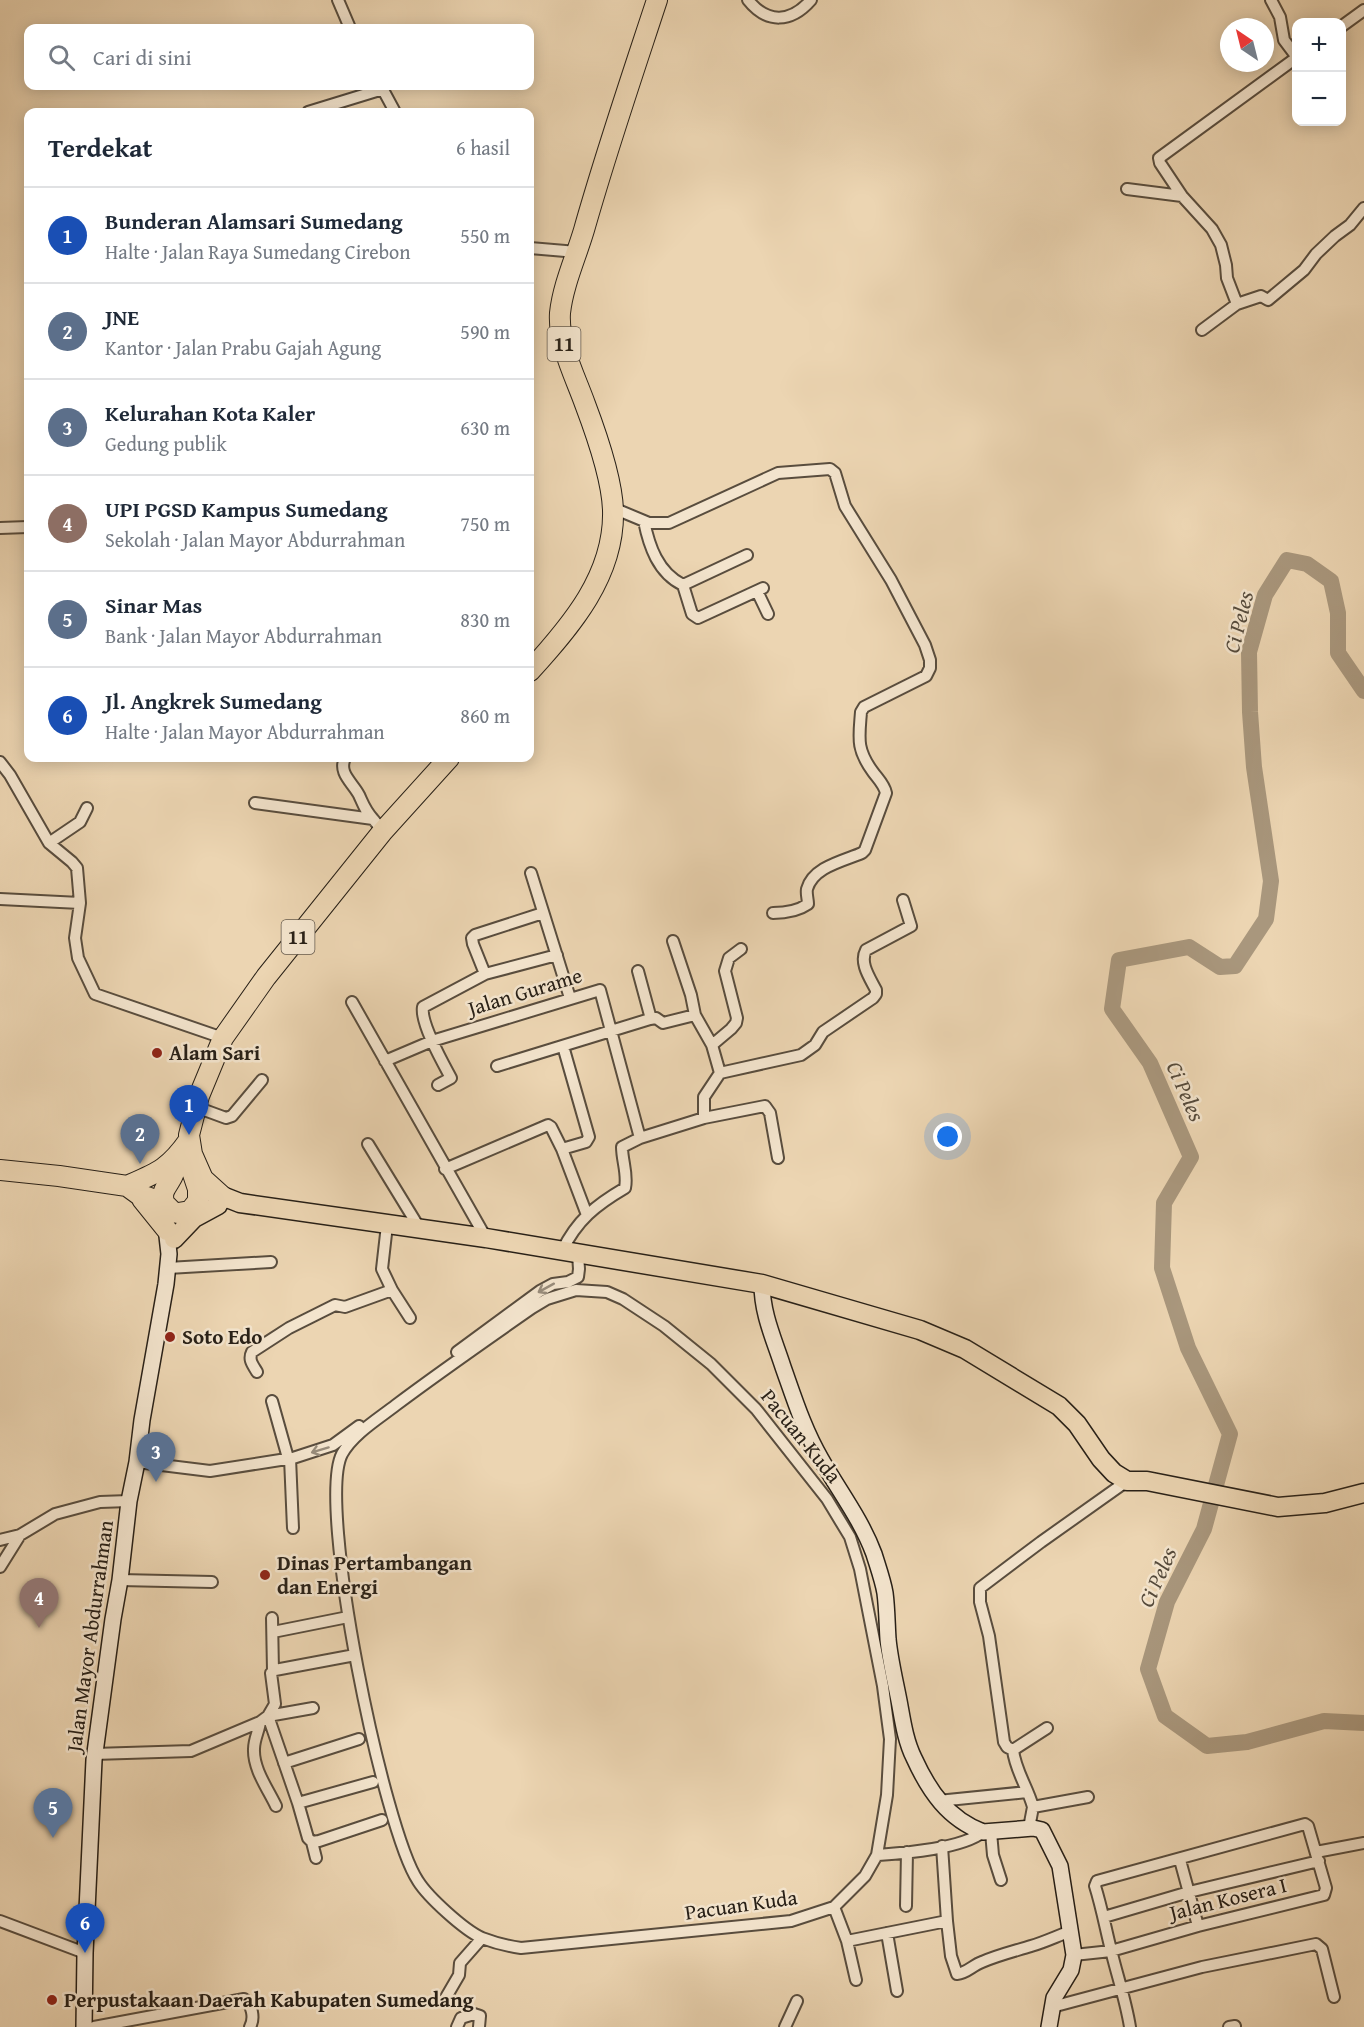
<!DOCTYPE html>
<html lang="id">
<meta charset="utf-8">
<style>
body{margin:0;font-family:"Gentium Book Plus",serif;background:#f2f2f3;color:#1f2937}
.controls{position:absolute;right:18px;top:18px;display:grid;overflow:hidden;border-radius:12px;box-shadow:0 3px 15px #0003}
.controls button{width:54px;height:54px;display:grid;place-items:center;padding:0;border:0;border-bottom:2px solid #e0e1e3;background:#fff;color:#1f2937;font:30px sans-serif}
.compass{position:absolute;left:1220px;top:18px;width:54px;height:54px;border-radius:50%;background:#fff;box-shadow:0 3px 15px #0003;rotate:325deg}
.you{position:absolute;left:948px;top:1137px;width:21px;height:21px;margin:-15px;border:4px solid #fff;border-radius:50%;background:#1a73e8;box-shadow:0 0 0 9px #1a73e833}
.badge{display:grid;place-items:center;width:39px;height:39px;border-radius:50%;background:#8f2418;color:#fff;font-size:20px;font-weight:700}
.pin{position:absolute;translate:-50% -50px;filter:drop-shadow(0 2px 3px #0008)}
.pin::after{content:'';position:absolute;top:32px;width:21px;height:18px;background:inherit;clip-path:polygon(0 0,100% 0,50% 100%)}
.list{margin:0;padding:0;list-style:none}
h2{display:flex;justify-content:space-between;align-items:center;height:78px;margin:0;padding:0 24px;font-size:26px}
h2 small{font-size:20px;font-weight:400;color:#747a83}
.list li{display:grid;grid-template-columns:39px 1fr auto;gap:18px;align-items:center;box-sizing:border-box;height:96px;padding:0 24px;border-top:2px solid #e0e1e3}
.list b{display:block;font-size:22px;white-space:nowrap}
.list p{margin:0;font-size:20px;white-space:nowrap;color:#747a83}
.list em{font-size:20px;font-style:normal;color:#747a83}
.icon{flex:none;width:33px;height:33px;fill:none;stroke:currentColor;stroke-width:2;stroke-linecap:round;stroke-linejoin:round}
.map{position:relative;flex:none;width:1364px;height:2027px;overflow:hidden}
.search{position:absolute;background:#fff;box-shadow:0 3px 15px #0003;left:24px;top:24px;width:510px;height:66px;display:flex;align-items:center;gap:15px;box-sizing:border-box;padding:0 21px;border-radius:12px;color:#747a83;font-size:22px}
.panel{position:absolute;background:#fff;box-shadow:0 3px 15px #0003;left:24px;top:108px;width:510px;height:654px;border-radius:12px}
.map>svg:first-child{display:block}
.lines{fill:none;stroke-linecap:round;stroke-linejoin:round}
.river{stroke:#a9977d;stroke-width:16}
.street-casing{stroke:#594d3e;stroke-width:14}
.secondary-casing{stroke:#282017;stroke-width:18}
.primary-casing{stroke:#282017;stroke-width:21}
.highway-casing{stroke:#282017;stroke-width:22}
.street{stroke:#f3e4cd;stroke-width:10}
.secondary{stroke:#f3e4cd;stroke-width:15}
.primary{stroke:#ecd5b2;stroke-width:18}
.highway{stroke:#ecd5b2;stroke-width:20}
.oneway{stroke:#988c7b}
.poi-dot{fill:#8f2418;stroke:#f3e4cd;stroke-width:2}
.labels{text-anchor:middle;stroke-width:5;stroke-linejoin:round;paint-order:stroke}
.shield{fill:#f3e4cd;stroke:#655b4e;stroke-width:1.5}
.shield-label{font-size:20px;font-weight:bold;fill:#282017}
.street-label{font-size:21px;fill:#282017;stroke:#f3e4cd}
.poi-label{font-size:21px;font-weight:bold;fill:#282017;stroke:#f3e4cd;text-anchor:start}
.water-label{font-size:22px;font-style:italic;fill:#554a3b;stroke:#f3e4cd}
</style>
<div class="map">
<svg width="1364" height="2027" viewBox="0 0 1364 2027">
<rect width="100%" height="100%" fill="#ecd5b2"/>
<filter id="stains"><feTurbulence type="fractalNoise" baseFrequency=".00333" numOctaves="4"/><feColorMatrix values="0 0 0 0 .2 0 0 0 0 .09 0 0 0 0 .02 0 0 0 .5 -.17"/></filter>
<radialGradient id="worn" r=".72"><stop offset=".6" stop-color="#630" stop-opacity="0"/><stop offset="1" stop-color="#630" stop-opacity=".3"/></radialGradient>
<g class="lines">
<path class="river" d="M 1364,691 L 1338,653 L 1338,613 L 1331,581 L 1307,564 L 1287,560 L 1265,595 L 1249,652 L 1250,712 L 1254,767 L 1271,881 L 1266,919 L 1235,966 L 1220,967 L 1189,947 L 1119,960 L 1112,1009 L 1150,1063 L 1191,1157 L 1164,1203 L 1162,1268 L 1188,1348 L 1230,1434 L 1204,1529 L 1167,1602 L 1148,1669 L 1165,1716 L 1207,1746 L 1247,1742 L 1324,1721 L 1364,1723"/>
<defs>
<path id="street" d="M 338,0 L 350,28
M 748,0 C 767,24 791,23 811,0
M 1271,0 L 1280,17 L 1284,40 L 1296,56
M 1342,26 L 1364,10
M 381,86 L 395,112
M 308,112 L 383,89
M 1127,189 L 1182,196
M 530,248 L 577,252
M 1237,304 L 1261,296 L 1268,300 L 1304,270 L 1316,254 L 1335,236 L 1350,225 L 1364,208
M 1202,330 L 1237,304 L 1227,278 L 1226,265 L 1221,245 L 1212,229 L 1182,196 L 1160,163 L 1159,158 L 1296,58
M 613,508 L 649,523 L 669,523 L 778,473 L 830,469 L 835,473 L 845,506 L 891,580 L 925,645 L 930,660 L 930,668 L 926,676 L 864,707 L 861,712 C 859,738 856,749 873,772 C 878,779 884,784 886,793 L 865,850 L 862,853 C 843,861 813,867 807,889 C 806,894 808,899 808,904 C 798,911 786,913 773,913
M 644,521 C 649,546 658,573 683,585 L 747,555
M 0,528 L 28,527
M 683,585 L 692,614 L 698,618 L 763,588
M 757,591 L 768,614
M 345,758 C 338,773 352,782 359,795 C 364,806 365,810 373,819
M 0,762 L 10,775 L 49,843 L 72,862 L 77,868 L 80,903 L 75,938 L 78,958 L 95,994 L 223,1038
M 255,803 L 373,819 L 383,831
M 49,843 L 80,822 L 87,808
M 531,873 L 570,998
M 0,899 L 80,903
M 638,971 L 651,1019
M 485,974 L 473,944 L 472,938 L 475,935 L 543,913
M 352,1002 L 486,1238
M 712,1045 L 731,1029 L 736,1023 L 737,1018 L 725,971 L 729,958 L 741,949
M 385,1061 L 432,1041 L 600,990 L 640,1138
M 497,1066 L 650,1019 L 656,1018 L 663,1023 L 695,1015 L 691,995 L 673,941
M 720,1073 L 801,1055 L 815,1045 L 823,1032 L 873,998 L 876,994 L 876,990 C 870,978 859,963 866,950 L 911,926 L 903,900
M 438,1085 L 451,1078 C 443,1063 420,1023 423,1007 L 485,974 L 557,955
M 196,1107 L 226,1118 L 232,1116 L 262,1080
M 704,1118 L 765,1106 L 770,1113 L 778,1158
M 368,1144 L 420,1229
M 562,1149 L 586,1142 L 589,1137 L 563,1046
M 445,1169 L 548,1125 L 551,1127 L 562,1149 L 587,1215
M 387,1225 L 382,1269 L 392,1290 L 410,1318
M 562,1251 C 577,1220 596,1205 625,1188 C 628,1174 622,1161 622,1147 L 640,1138 L 704,1118 L 704,1097 L 720,1073 L 712,1045 L 695,1015
M 168,1268 L 271,1262
M 576,1290 L 607,1292 L 623,1299 L 664,1326 L 711,1364 L 756,1409 L 827,1499 L 850,1537 L 860,1569 L 883,1686 L 890,1739 L 887,1795 L 877,1855 L 865,1876 L 834,1907 L 791,1921 L 521,1948 C 507,1946 495,1943 482,1938 C 464,1930 428,1897 418,1881 C 384,1831 316,1504 342,1454 C 353,1434 378,1419 396,1405 C 440,1372 486,1340 532,1308 L 547,1299 Z
M 457,1352 L 540,1291 L 553,1284 L 568,1282 L 578,1277 L 579,1269 L 578,1254
M 257,1372 C 253,1365 248,1360 252,1352 L 289,1328 L 335,1305 L 345,1307 L 392,1290
M 272,1401 L 288,1458
M 290,1458 L 293,1528
M 137,1462 L 210,1471 L 293,1458 L 333,1445 L 359,1426
M 0,1540 L 20,1535
M 0,1567 L 20,1535 L 55,1514 L 100,1502 L 129,1501
M 120,1580 L 212,1582
M 272,1618 L 273,1671
M 273,1632 L 348,1617
M 313,1708 L 268,1716 L 298,1803 L 308,1838 L 312,1842 L 319,1841 L 382,1820
M 260,1722 C 259,1731 254,1739 254,1749 C 253,1769 268,1789 276,1806
M 1013,1750 L 1007,1747 L 1004,1742 L 989,1636 L 980,1602 L 980,1588 L 1041,1542 L 1127,1481
M 94,1754 L 191,1751 L 260,1722 L 268,1716 L 275,1704 L 271,1673 L 275,1670 L 355,1655
M 284,1763 L 359,1739
M 938,1801 L 1027,1792
M 298,1803 L 373,1782
M 1033,1807 C 1028,1788 1015,1770 1013,1750 L 1047,1728
M 1029,1828 L 1033,1807 L 1088,1797
M 991,1832 L 993,1855 L 1001,1880
M 312,1842 L 316,1858
M 1316,1852 L 1364,1843
M 877,1855 C 904,1853 961,1849 983,1832
M 1180,1860 L 1198,1926
M 906,1906 L 907,1852
M 834,1907 L 847,1941 L 947,1921 L 942,1846
M 1104,1917 L 1189,1892 L 1319,1861
M 0,1921 L 85,1953
M 947,1921 L 951,1956 L 957,1974 C 967,1973 973,1965 982,1962 C 998,1955 1015,1951 1031,1946 C 1045,1942 1057,1936 1071,1931
M 887,1933 L 897,1991
M 847,1941 L 856,1980
M 1074,1955 L 1111,1951 L 1198,1926 L 1324,1895 L 1326,1888 L 1308,1826 L 1305,1824 L 1097,1881 L 1095,1886 C 1102,1908 1106,1931 1112,1954 C 1118,1978 1126,2002 1130,2027
M 445,1999 L 459,1975 L 460,1963 L 482,1938
M 1052,2007 L 1202,1967 L 1316,1944 L 1322,1949 L 1334,1997
M 94,2027 L 244,1999 C 252,2004 255,2018 250,2027
M 457,2027 L 461,2018 L 474,2014 L 480,2016 L 479,2027
M 785,2027 L 797,2001
M 1229,2027 L 1235,2026"/>
<path id="secondary" d="M 762,1284 C 762,1314 774,1339 783,1367 C 794,1398 804,1430 821,1459 C 839,1491 861,1519 874,1554 C 878,1567 883,1581 885,1593 C 887,1608 887,1624 888,1639 C 890,1661 896,1684 900,1706 C 903,1723 906,1742 914,1758 C 929,1791 948,1819 983,1832 L 1033,1828 L 1042,1830 L 1060,1866 L 1074,1955 L 1071,1970 L 1054,1998 L 1049,2027
M 84,2027 L 85,1953 L 94,1760 L 113,1619 L 120,1580 L 129,1501 L 137,1462 L 142,1420 L 166,1284 L 169,1254 L 166,1227"/>
<path id="primary" d="M 212,1192 L 240,1203 L 486,1238 L 762,1284 L 920,1330 L 965,1349 L 1059,1406 L 1077,1424 L 1101,1459 L 1114,1473 L 1127,1481 L 1147,1481 L 1278,1507 L 1325,1503 L 1364,1493
M 174,1239 L 194,1218 L 218,1205"/>
<path id="highway" d="M 530,671 C 571,626 615,575 613,510 C 612,480 596,433 585,404 C 575,376 558,344 560,313 C 563,285 576,257 584,230 C 606,152 632,76 657,0
M 0,1170 L 59,1176 L 127,1186 L 138,1194 L 164,1203 L 173,1212 L 178,1213 L 190,1211 L 198,1201 L 198,1189 L 192,1171
M 127,1186 C 157,1173 169,1169 189,1140
M 224,1198 L 203,1179 L 192,1154 L 189,1135 L 199,1096 L 223,1038 L 266,977 L 383,831 L 449,758
M 142,1199 L 167,1230
M 164,1203 C 161,1191 166,1188 171,1179 C 175,1173 176,1165 178,1159"/>
</defs>
<use href="#street" class="street-casing"/>
<use href="#secondary" class="secondary-casing"/>
<use href="#primary" class="primary-casing"/>
<use href="#highway" class="highway-casing"/>
<use href="#street" class="street"/>
<use href="#secondary" class="secondary"/>
<use href="#primary" class="primary"/>
<use href="#highway" class="highway"/>
</g>
<defs><path id="oneway-shaft" d="M-6 0H5M1.5-3L5.5 0L1.5 3" fill="none" stroke-width="1.6" stroke-linecap="round" stroke-linejoin="round" transform="scale(1.5)"/></defs>
<g class="oneway">
<use href="#oneway-shaft" transform="translate(546 1288) rotate(151)"/>
<use href="#oneway-shaft" transform="translate(320 1450) rotate(163)"/>
</g>
<g class="poi-dot">
<circle cx="157" cy="1053" r="6"/>
<circle cx="170" cy="1337" r="6"/>
<circle cx="265" cy="1575" r="6"/>
<circle cx="52" cy="2000" r="6"/>
</g>
<g class="labels">
<g class="shield">
<rect x="547.5" y="327" width="33" height="34" rx="4.5"/>
<rect x="281.5" y="920" width="33" height="34" rx="4.5"/>
</g>
<g class="shield-label">
<text x="564" y="351">11</text>
<text x="298" y="944">11</text>
</g>
<g class="street-label">
<text transform="translate(525 992) rotate(-17)" y="7">Jalan Gurame</text>
<text transform="translate(801 1436) rotate(51)" y="7">Pacuan Kuda</text>
<text transform="translate(90 1636) rotate(-82)" y="7">Jalan Mayor Abdurrahman</text>
<text transform="translate(1228 1899) rotate(-14)" y="7">Jalan Kosera I</text>
<text transform="translate(741 1905) rotate(-8)" y="7">Pacuan Kuda</text>
</g>
<g class="poi-label">
<text x="169" y="1060">Alam Sari</text>
<text x="182" y="1344">Soto Edo</text>
<text x="277" y="1570">Dinas Pertambangan<tspan x="277" dy="24">dan Energi</tspan></text>
<text x="64" y="2007">Perpustakaan Daerah Kabupaten Sumedang</text>
</g>
<g class="water-label">
<text transform="translate(1238 622) rotate(-76)" y="8">Ci Peles</text>
<text transform="translate(1186 1091) rotate(66)" y="8">Ci Peles</text>
<text transform="translate(1157 1577) rotate(-66)" y="8">Ci Peles</text>
</g>
</g>
<rect width="100%" height="100%" filter="url(#stains)"/>
<rect width="100%" height="100%" fill="url(#worn)"/>
</svg>
<div class="controls">
<button>+</button>
<button>−</button>
</div>
<svg class="compass" viewBox="-18 -18 36 36"><path d="M0-13l5 13h-10z" fill="#e53935"/><path d="M0 13l5-13h-10z" fill="#747a83"/></svg>
<div class="you"></div>
<div class="pin badge" style="left:189px;top:1135px;background:#1a4fb4">1</div>
<div class="pin badge" style="left:140px;top:1164px;background:#5c6f8a">2</div>
<div class="pin badge" style="left:156px;top:1482px;background:#5c6f8a">3</div>
<div class="pin badge" style="left:39px;top:1628px;background:#8d6e63">4</div>
<div class="pin badge" style="left:53px;top:1838px;background:#5c6f8a">5</div>
<div class="pin badge" style="left:85px;top:1953px;background:#1a4fb4">6</div>
<div class="search"><svg class="icon" aria-label="search" viewBox="0 0 24 24"><circle cx="10" cy="10" r="6"/><path d="M15 15l6 6"/></svg>Cari di sini</div>
<section class="panel">
<h2>Terdekat<small>6 hasil</small></h2>
<ul class="list">
<li><span class="badge" style="background:#1a4fb4">1</span><div><b>Bunderan Alamsari Sumedang</b><p>Halte · Jalan Raya Sumedang Cirebon</p></div><em>550 m</em></li>
<li><span class="badge" style="background:#5c6f8a">2</span><div><b>JNE</b><p>Kantor · Jalan Prabu Gajah Agung</p></div><em>590 m</em></li>
<li><span class="badge" style="background:#5c6f8a">3</span><div><b>Kelurahan Kota Kaler</b><p>Gedung publik</p></div><em>630 m</em></li>
<li><span class="badge" style="background:#8d6e63">4</span><div><b>UPI PGSD Kampus Sumedang</b><p>Sekolah · Jalan Mayor Abdurrahman</p></div><em>750 m</em></li>
<li><span class="badge" style="background:#5c6f8a">5</span><div><b>Sinar Mas</b><p>Bank · Jalan Mayor Abdurrahman</p></div><em>830 m</em></li>
<li><span class="badge" style="background:#1a4fb4">6</span><div><b>Jl. Angkrek Sumedang</b><p>Halte · Jalan Mayor Abdurrahman</p></div><em>860 m</em></li>
</ul>
</section>
</div>
